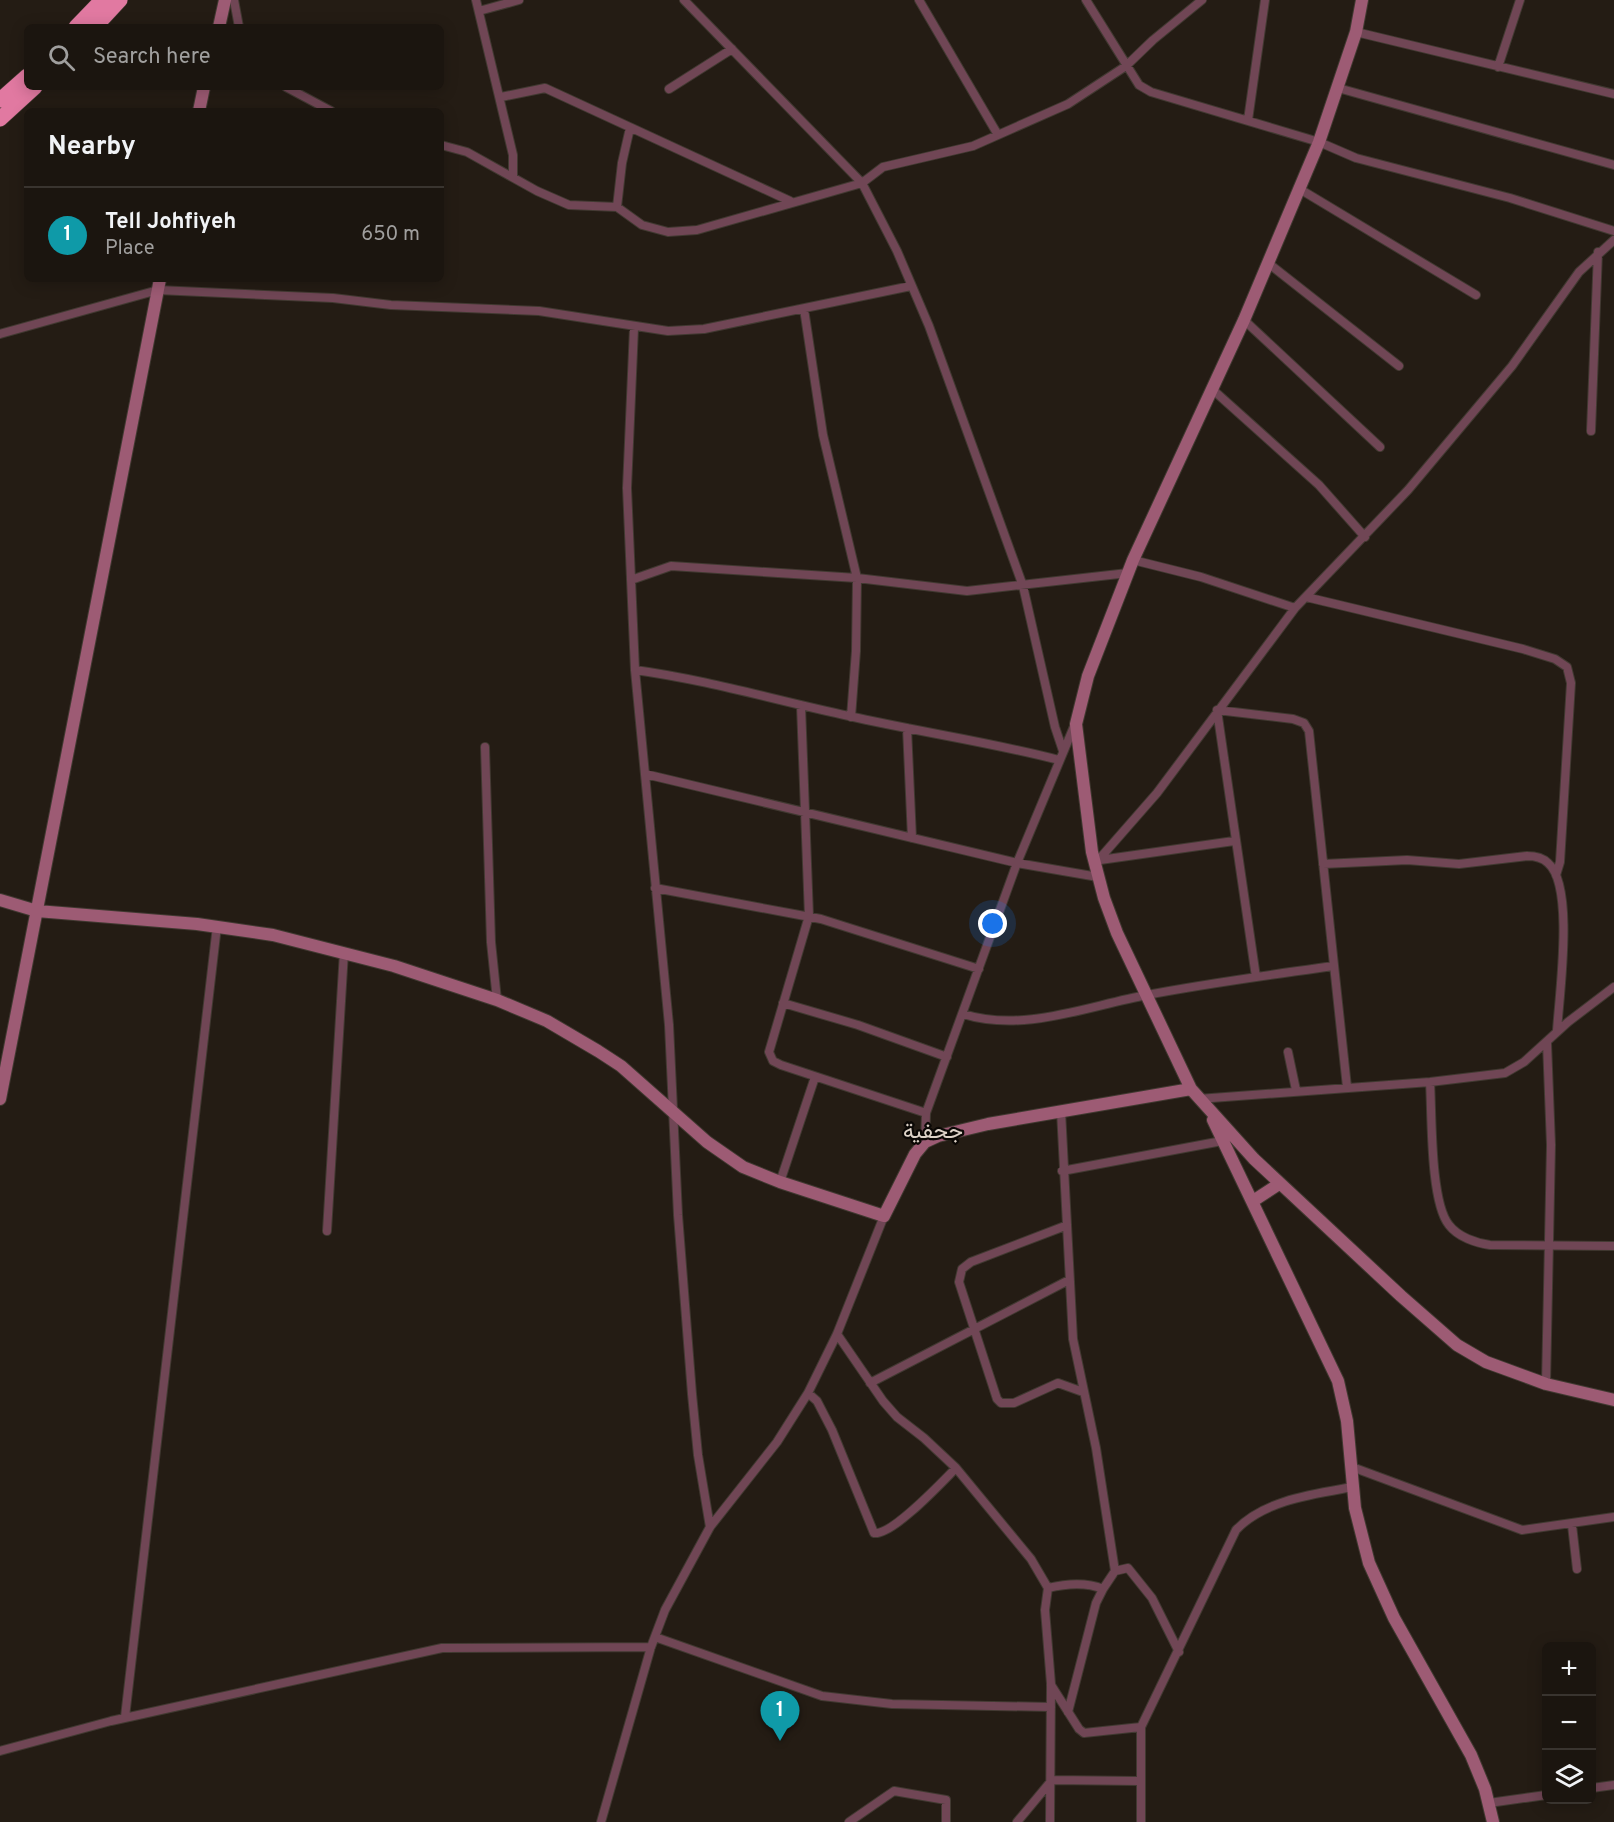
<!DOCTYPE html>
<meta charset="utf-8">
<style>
body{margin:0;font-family:Overpass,Vazirmatn,sans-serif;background:#28221d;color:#f1f3f6}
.controls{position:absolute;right:18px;bottom:18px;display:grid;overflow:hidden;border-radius:9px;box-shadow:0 3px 15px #0003}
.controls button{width:54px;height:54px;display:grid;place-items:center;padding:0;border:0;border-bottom:2px solid #39342f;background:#1b150f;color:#f1f3f6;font:30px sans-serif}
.you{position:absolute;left:993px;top:924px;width:21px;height:21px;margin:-15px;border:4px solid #fff;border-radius:50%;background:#1a73e8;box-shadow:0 0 0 9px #1a73e833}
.badge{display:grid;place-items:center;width:39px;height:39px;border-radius:50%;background:#0f766e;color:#fff;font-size:20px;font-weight:700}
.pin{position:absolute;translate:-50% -50px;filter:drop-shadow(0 2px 3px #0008)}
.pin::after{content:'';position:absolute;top:32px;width:21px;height:18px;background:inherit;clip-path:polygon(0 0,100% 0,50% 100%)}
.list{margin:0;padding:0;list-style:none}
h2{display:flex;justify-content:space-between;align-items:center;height:78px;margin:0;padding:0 24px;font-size:26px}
h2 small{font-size:20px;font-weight:400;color:#a09f9e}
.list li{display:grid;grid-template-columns:39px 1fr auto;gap:18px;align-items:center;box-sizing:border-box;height:96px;padding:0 24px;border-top:2px solid #39342f}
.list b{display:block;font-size:22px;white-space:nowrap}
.list p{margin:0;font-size:20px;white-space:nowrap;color:#a09f9e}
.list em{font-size:20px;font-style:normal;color:#a09f9e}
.icon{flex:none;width:33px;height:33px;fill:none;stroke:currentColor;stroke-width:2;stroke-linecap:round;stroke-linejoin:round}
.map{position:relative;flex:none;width:1614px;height:1822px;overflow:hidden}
.search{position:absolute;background:#1b150f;box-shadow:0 3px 15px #0003;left:24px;top:24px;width:420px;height:66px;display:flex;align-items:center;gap:15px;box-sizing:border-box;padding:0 21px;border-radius:9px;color:#a09f9e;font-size:22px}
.panel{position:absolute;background:#1b150f;box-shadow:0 3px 15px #0003;left:24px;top:108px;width:420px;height:174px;border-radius:9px}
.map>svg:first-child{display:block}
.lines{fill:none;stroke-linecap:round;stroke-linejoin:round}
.street-casing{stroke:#413931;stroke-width:10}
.secondary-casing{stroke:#413931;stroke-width:14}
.highway-casing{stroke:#413931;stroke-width:16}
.street{stroke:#704655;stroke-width:8}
.secondary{stroke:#9d5b74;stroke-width:12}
.highway{stroke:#e179a1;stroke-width:15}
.labels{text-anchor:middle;stroke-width:4.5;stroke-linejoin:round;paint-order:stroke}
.quarter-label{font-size:22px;fill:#ded3c8;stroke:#0b0805}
</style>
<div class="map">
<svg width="1614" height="1822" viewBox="0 0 1614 1822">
<rect width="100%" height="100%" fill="#241c14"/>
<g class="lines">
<defs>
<path id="street" d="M 234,0 L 239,27
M 476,0 L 513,155 L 513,177
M 684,0 L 862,183 L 897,251 L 929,326 L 1023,586 L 1055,727 L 1063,751
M 919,0 L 998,135
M 1086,0 L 1139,85 L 1151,92 L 1319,142 L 1356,158 L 1510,198 L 1614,231
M 479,11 L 519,0
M 1356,32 L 1614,94
M 1498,67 L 1520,0
M 286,87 L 331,111
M 1338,88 L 1614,165
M 669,89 L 732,49
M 501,97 L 545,88 L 790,201
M 1248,120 L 1265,0
M 441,145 L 467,152 L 537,191 L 569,205 L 617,207 L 642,225 L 668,232 L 697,230 L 862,183 L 883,167 L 973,146 L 1068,104 L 1126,66 L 1153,40 L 1202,0
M 1298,188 L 1476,295
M 617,207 L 622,163 L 630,128
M 1268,263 L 1399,366
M 804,309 L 823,435 L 857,578 L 856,651 L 851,717
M 1244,320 L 1380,447
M 634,328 L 627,488 L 635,670 L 669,1025 L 678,1215 L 692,1394 L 698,1455 L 710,1527
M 0,334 L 158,290 L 333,298 L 391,305 L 539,311 L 668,331 L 704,329 L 911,286
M 1212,389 L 1319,485 L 1365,537
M 1591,431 L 1598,252
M 1133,560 L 1201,577 L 1295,608
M 631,580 L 671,566 L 857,578 L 967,591 L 1128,573
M 1306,597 L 1523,649 L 1555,659 L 1567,667 L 1571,683 L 1560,862 L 1556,875
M 635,670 C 708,680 778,701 849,716 C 919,732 990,742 1059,760
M 801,706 L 809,916 L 769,1052 L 773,1061 L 781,1065 L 926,1113
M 907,728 L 912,838
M 485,747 L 491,942 L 497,1000
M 645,774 L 1017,863 L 1098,877
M 1100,860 L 1234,841
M 1323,864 L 1407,860 L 1459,864 L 1527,856 C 1535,856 1542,857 1548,863 C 1575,886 1559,996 1557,1031
M 1094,865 L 1157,793 L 1295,608 L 1408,490 L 1512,366 L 1579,272 L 1614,240
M 655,888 L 821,919 L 979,969
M 1256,977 L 1217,710 L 1293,719 L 1304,723 L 1309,731 L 1347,1087
M 783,1003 L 858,1025 L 947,1057
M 963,1014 C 1024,1033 1087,1006 1147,995 C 1209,983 1271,975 1333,966
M 1288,1052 L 1296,1090
M 1430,1082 C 1432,1114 1430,1202 1449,1225 C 1458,1237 1476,1243 1490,1245 L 1614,1246
M 1198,1099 L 1430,1082 L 1505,1073 L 1524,1062 L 1568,1022 L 1614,987
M 1061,1111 L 1073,1339 L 1096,1448 L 1115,1571
M 925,1142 L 926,1113 L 1017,863 L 1075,724
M 1062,1171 L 1222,1141
M 780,1182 L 815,1077
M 1065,1226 L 971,1262 L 962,1269 L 959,1282 L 997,1399 L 1001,1403 L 1014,1403 L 1058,1383 L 1083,1392
M 327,1231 L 344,952
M 837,1334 L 883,1401 L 897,1417 L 924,1438 L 956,1468 L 1031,1559 L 1048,1588 L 1045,1610 L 1051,1684 L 1050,1822
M 870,1383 L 1069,1280
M 1546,1384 L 1551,1145 L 1547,1043
M 808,1393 L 817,1401 L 832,1430 L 874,1533 C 892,1536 942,1482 956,1468
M 1352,1467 L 1522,1530 L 1614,1517
M 1572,1525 L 1577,1569
M 1048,1588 C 1065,1584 1086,1582 1103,1589 L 1115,1571 L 1128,1568 L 1152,1598 L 1179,1652
M 655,1637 L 822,1696 L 892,1704 L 1051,1707
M 1051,1685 L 1079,1729 L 1084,1733 L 1141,1727
M 1068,1712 L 1096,1603 L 1103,1589
M 125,1717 L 217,926
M 0,1751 L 111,1721 L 442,1648 L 651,1647
M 1592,1788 L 1614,1785
M 1489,1803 L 1546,1795
M 601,1822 L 651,1647 L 665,1610 L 710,1527 L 777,1442 L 808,1393 L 837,1334 L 884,1216
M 849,1822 L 894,1791 L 946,1800 L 946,1822
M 1017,1822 L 1052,1780 L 1139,1781
M 1141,1822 L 1141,1727 L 1236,1530 C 1264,1500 1314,1494 1353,1487"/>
<path id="secondary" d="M 1362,0 L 1356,32 L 1319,142 L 1244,320 L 1133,560 L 1088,676 L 1076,724 L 1092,852 L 1104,898 L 1117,933 L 1191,1089 L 1254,1159 L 1401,1296 L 1457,1345 L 1486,1362 L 1546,1384 L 1614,1400
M 219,27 L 225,0
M 199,111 L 204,87
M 0,900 L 37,911 L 197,924 L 273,935 L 394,966 L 497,1000 L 547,1021 L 598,1051 L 621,1066 L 707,1142 L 743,1167 L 780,1182 L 884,1216 L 915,1154 L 925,1142 L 938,1136 L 988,1124 L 1191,1089
M 0,1099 L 160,279
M 1213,1120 L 1338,1381 L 1347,1421 L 1355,1508 L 1369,1563 L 1394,1618 L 1471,1755 L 1485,1789 L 1493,1822
M 1253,1201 L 1279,1184"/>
<path id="highway" d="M 76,27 L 102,0
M 95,27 L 120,0
M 0,100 L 27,76
M 0,119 L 35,87"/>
</defs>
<use href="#street" class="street-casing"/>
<use href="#secondary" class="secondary-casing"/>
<use href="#highway" class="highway-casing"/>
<use href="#street" class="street"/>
<use href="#secondary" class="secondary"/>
<use href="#highway" class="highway"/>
</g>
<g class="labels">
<g class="quarter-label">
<text x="933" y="1138">جحفية</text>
</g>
</g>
</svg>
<div class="controls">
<button>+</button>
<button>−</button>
<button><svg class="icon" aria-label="layers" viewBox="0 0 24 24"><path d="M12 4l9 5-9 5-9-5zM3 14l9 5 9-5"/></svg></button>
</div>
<div class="you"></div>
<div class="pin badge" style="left:780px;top:1741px;background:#0f9aa8">1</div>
<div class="search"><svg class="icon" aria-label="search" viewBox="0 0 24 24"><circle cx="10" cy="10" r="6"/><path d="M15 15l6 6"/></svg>Search here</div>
<section class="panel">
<h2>Nearby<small></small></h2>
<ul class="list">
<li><span class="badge" style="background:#0f9aa8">1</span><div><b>Tell Johfiyeh</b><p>Place</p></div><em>650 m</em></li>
</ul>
</section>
</div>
